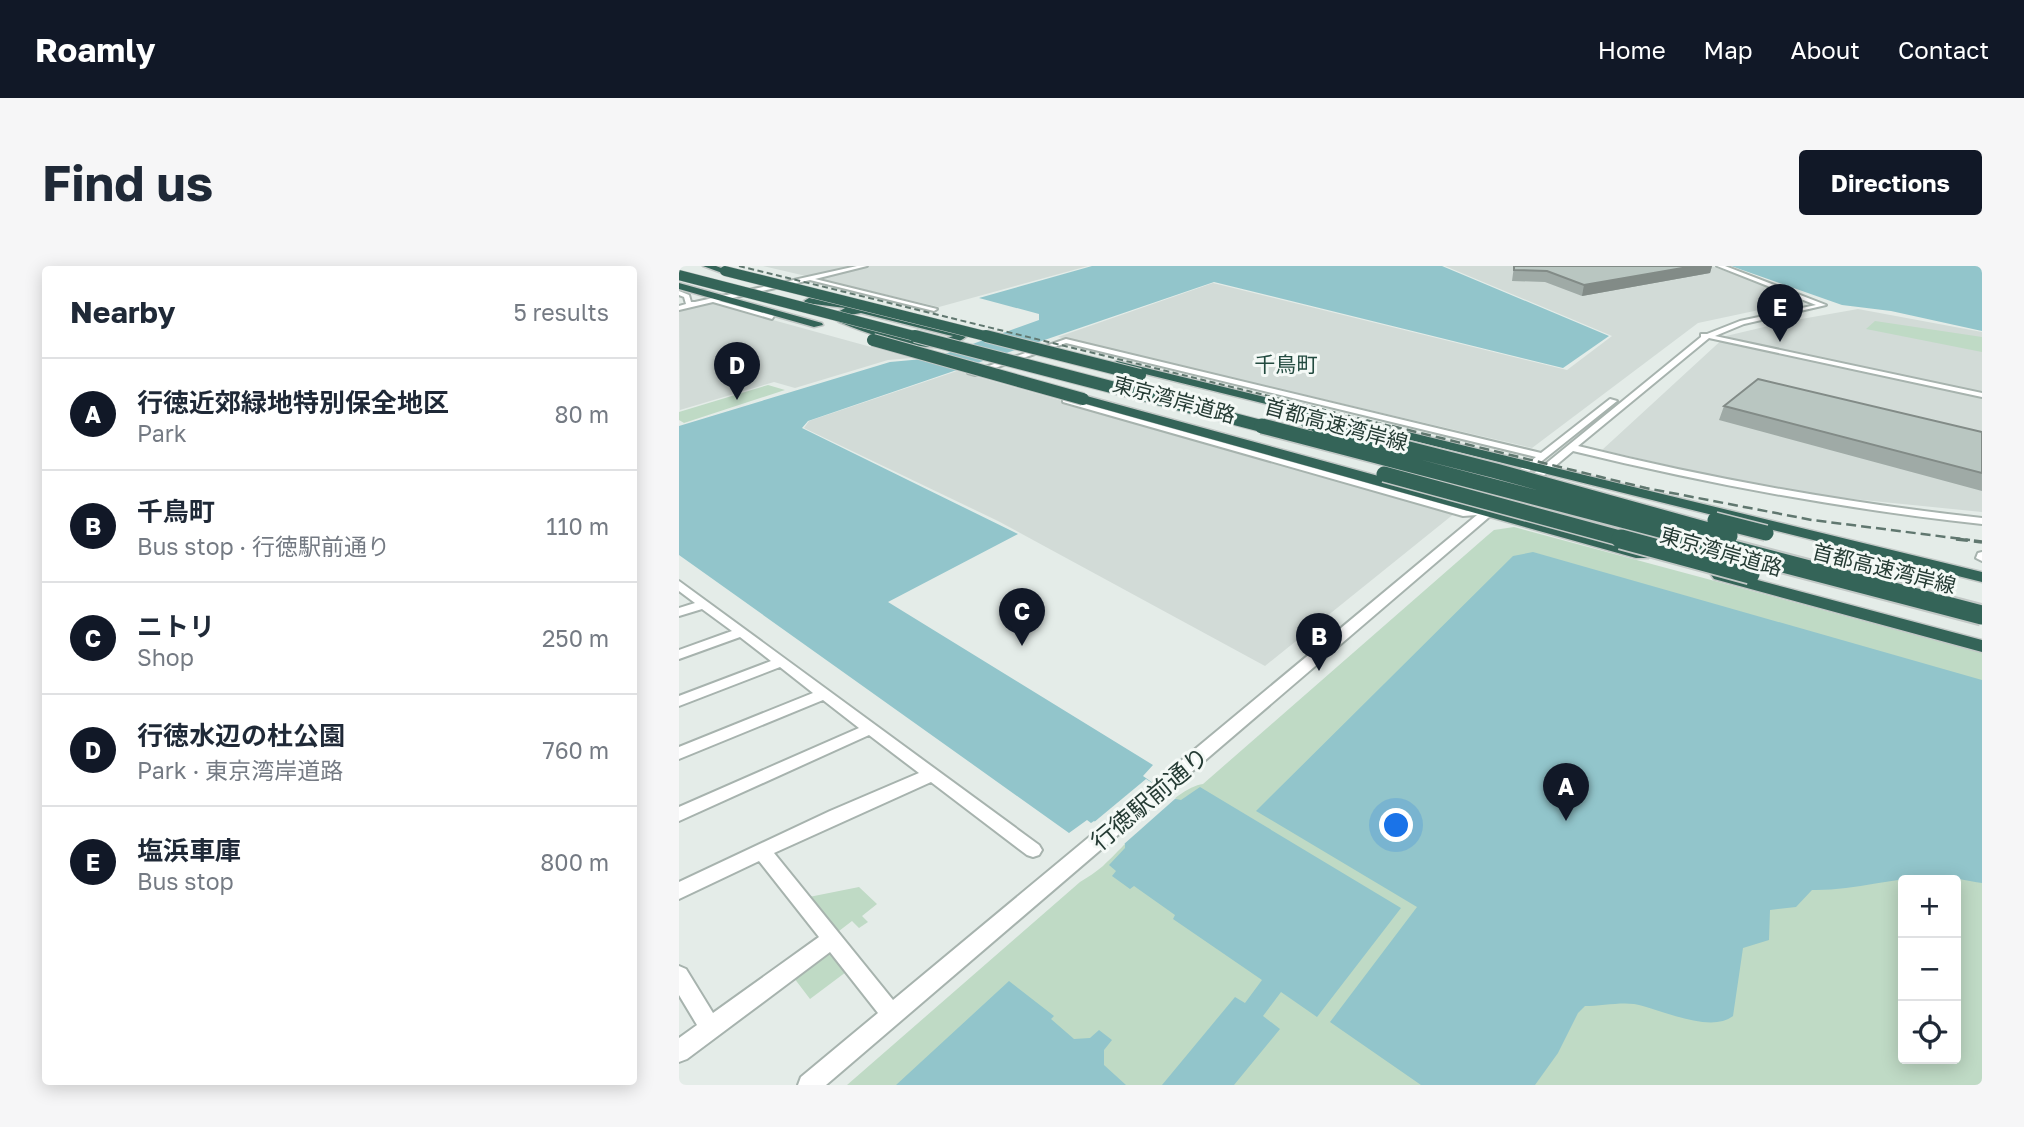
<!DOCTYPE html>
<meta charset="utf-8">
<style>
body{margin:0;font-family:"Golos Text","Noto Sans JP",sans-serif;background:#f6f6f7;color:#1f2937}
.controls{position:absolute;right:21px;bottom:21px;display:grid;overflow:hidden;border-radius:7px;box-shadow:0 4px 18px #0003}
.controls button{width:63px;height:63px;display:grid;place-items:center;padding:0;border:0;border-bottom:2px solid #e0e1e3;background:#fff;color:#1f2937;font:35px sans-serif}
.you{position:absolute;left:718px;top:560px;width:24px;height:24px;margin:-18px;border:5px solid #fff;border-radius:50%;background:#1a73e8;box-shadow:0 0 0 10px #1a73e833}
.badge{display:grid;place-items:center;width:46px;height:46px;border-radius:50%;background:#111827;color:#fff;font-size:23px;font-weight:700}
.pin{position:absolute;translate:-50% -58px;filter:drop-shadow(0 2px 4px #0008)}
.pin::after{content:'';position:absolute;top:37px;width:24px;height:21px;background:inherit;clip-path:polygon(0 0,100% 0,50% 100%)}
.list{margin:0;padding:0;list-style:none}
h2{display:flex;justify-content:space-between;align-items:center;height:91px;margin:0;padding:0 28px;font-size:30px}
h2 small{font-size:23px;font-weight:400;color:#747a83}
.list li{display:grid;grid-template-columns:46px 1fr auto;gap:21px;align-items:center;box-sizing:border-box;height:112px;padding:0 28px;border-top:2px solid #e0e1e3}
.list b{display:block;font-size:26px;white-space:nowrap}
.list p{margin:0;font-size:23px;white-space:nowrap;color:#747a83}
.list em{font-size:23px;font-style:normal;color:#747a83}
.icon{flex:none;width:38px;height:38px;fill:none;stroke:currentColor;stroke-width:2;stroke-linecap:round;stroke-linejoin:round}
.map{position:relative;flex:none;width:1303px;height:819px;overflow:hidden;border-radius:7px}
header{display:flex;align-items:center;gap:42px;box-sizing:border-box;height:98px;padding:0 35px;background:#111827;color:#fff}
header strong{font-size:33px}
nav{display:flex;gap:38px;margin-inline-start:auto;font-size:24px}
.intro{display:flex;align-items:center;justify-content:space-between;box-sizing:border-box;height:168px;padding:0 42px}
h1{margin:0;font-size:49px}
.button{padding:18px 32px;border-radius:7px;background:#111827;color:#fff;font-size:24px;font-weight:700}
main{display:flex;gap:42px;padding:0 42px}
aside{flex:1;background:#fff;border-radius:7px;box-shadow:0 4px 18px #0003}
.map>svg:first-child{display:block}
.built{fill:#d2dbd7}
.green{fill:#bfdac5;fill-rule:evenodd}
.water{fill:#92c5cb}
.pier{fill:#e4ece8}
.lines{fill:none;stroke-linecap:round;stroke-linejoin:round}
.minor-casing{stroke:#a7b3ae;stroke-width:4}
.highway-casing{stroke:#c2c8c6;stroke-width:3}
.minor{fill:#fff;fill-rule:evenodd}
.highway{fill:#346458;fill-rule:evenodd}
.rail-far2{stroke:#60776f;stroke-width:2;stroke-dasharray:6 3.5;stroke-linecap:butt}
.rail-far1{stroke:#60776f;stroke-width:2.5;stroke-dasharray:10 5;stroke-linecap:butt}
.rail{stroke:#60776f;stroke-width:3.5;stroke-dasharray:12 6;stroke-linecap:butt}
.highway-bridge-far3-casing{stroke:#c2c8c6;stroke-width:11;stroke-linecap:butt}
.highway-bridge-far2-casing{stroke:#c2c8c6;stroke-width:14;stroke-linecap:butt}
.highway-bridge-far1-casing{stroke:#c2c8c6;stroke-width:18;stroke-linecap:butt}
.highway-bridge-casing{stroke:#c2c8c6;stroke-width:23;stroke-linecap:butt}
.highway-bridge-far3{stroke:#346458;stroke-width:10}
.highway-bridge-far2{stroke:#346458;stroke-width:12}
.highway-bridge-far1{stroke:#346458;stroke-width:15}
.highway-bridge{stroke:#346458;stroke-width:19}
.wall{fill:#9faaa6}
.shaded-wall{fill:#828b87}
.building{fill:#b9c6c1;stroke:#828b87;stroke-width:2}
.labels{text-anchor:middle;stroke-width:6;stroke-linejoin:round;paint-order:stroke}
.far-neighbourhood-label{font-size:21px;fill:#234b40;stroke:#f4f9f6}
.far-street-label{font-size:21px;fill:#253b34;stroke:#f4f9f6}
.street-label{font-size:24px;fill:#253b34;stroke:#f4f9f6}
</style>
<header>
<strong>Roamly</strong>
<nav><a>Home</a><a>Map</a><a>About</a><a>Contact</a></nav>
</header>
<div class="intro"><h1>Find us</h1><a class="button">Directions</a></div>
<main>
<aside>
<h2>Nearby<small>5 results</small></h2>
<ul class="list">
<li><span class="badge">A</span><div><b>行徳近郊緑地特別保全地区</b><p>Park</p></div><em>80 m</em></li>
<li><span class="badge">B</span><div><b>千鳥町</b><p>Bus stop · 行徳駅前通り</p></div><em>110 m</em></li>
<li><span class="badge">C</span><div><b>ニトリ</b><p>Shop</p></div><em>250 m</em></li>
<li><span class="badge">D</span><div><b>行徳水辺の杜公園</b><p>Park · 東京湾岸道路</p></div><em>760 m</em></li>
<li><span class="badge">E</span><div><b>塩浜車庫</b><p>Bus stop</p></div><em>800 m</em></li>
</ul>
</aside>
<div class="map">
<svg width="1303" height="819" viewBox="0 0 1303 819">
<rect width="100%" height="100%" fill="#e4ece8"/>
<path class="built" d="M 84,0 L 409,0 L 260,41 Z
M 766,0 L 1032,0 L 1127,34 L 1019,57 L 853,182 L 379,71 L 534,17 L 888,104 L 933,70 Z
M 32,37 L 232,92 L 209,94 L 116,122 L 95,116 L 1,144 L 0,45 Z
M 1179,43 L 1303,66 L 1303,246 L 1154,231 L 1058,215 L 923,184 L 1047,70 L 1111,55 Z
M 278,105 L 776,247 L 586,400 L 319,255 L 125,162 L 130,155 Z"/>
<path class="green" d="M 1196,55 L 1303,71 L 1303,86 L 1187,63 Z
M 89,119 L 106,124 L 5,157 L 0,154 L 0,146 Z
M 835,261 L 1303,387 L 1303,819 L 168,819 L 401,616 C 409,611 417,606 424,600 C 446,580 495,522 524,518 L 809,269 L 815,264 ZM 1224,614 L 1277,614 L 1277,793 L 1224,793 Z
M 180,621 L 198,638 L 183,650 L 189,656 L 180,662 L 173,655 L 160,665 L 130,631 Z
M 147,683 L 167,706 L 131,733 L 112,708 Z"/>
<path class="water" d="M 413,0 L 763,0 L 930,70 L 884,102 L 535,16 L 129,155 L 123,162 L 339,268 L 209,336 L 474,499 L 464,510 L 497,533 L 502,534 L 521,521 L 722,642 L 638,751 L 602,726 L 584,750 L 601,763 L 555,819 L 483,819 L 556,731 L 566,737 L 583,714 L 494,653 L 496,649 L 455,620 L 451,623 L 433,610 L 437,605 L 430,599 L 446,582 L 446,578 L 415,555 L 412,557 L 408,554 L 390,567 L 0,289 L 0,160 L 211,96 L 255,92 L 360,54 L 360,48 L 300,32 Z
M 1052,0 L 1303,0 L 1303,65 L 1212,45 L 1163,39 Z
M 854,286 L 1303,414 L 1303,617 C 1289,615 1274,611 1259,611 C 1217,610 1176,625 1133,624 L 1117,641 L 1091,644 L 1090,674 L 1064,682 L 1054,750 C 1031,768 982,743 955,738 C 941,736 921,740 906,740 L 899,747 L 879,787 L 856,819 L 742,819 L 651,756 L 738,641 L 577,545 L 834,290 Z
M 330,715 L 375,750 L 372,753 L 395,773 L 411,772 L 420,764 L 433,774 L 425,784 L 425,799 L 447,819 L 217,819 Z"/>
<path class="pier" d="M 467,513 L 497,532 L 444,579 L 414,557 Z"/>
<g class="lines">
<defs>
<path id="minor" d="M 178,0 L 188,0 L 136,13 L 258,43 L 255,45 L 131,14 L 40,35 L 95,50 L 93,53 L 34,36 L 0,44 L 0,40 L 7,38 L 5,31 L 0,29 L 0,25 L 10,29 L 12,36 L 16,36 Z
M 1038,0 L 1046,0 L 1147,39 L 1065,58 L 1036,70 L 1303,127 L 1303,131 L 1030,72 L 899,180 C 1032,213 1167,237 1303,252 L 1303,258 C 1165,243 1029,218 894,185 L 850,222 L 842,222 L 842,218 L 1022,71 L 1022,68 L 1028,68 L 1061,55 L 1137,39 Z
M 387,73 L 862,187 L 931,133 L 938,135 L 814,234 L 817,244 L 816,246 L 147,819 L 119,819 L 122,811 L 199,747 L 151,686 L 8,793 L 0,796 L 0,772 L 18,759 L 0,729 L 0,700 L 7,703 L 34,747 L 140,671 L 80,595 L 0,633 L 0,616 L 151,545 L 240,507 L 190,469 L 0,555 L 0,541 L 180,462 L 144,434 L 0,493 L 0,481 L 134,427 L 101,401 L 0,440 L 0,430 L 92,395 L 61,371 L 0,393 L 0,384 L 53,365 L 23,343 L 0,350 L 0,342 L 16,337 L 0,325 L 0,315 L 360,579 L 363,584 L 360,589 L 354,591 L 348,589 L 252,516 L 95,587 L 214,734 L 798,249 L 784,250 L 384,136 L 384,132 L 788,245 L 804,242 L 805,231 L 857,191 L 387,77 L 296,109 L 289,107 Z
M 1303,286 L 1303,295 L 1297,292 L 1299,287 Z"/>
<path id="highway" d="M 24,0 L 37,0 L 50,5 L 46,8 Z
M 0,17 L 143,57 L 144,59 L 135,61 L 0,23 Z
M 130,32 L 178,38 L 261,59 L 288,70 C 258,96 193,69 160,56 L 152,50 L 166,42 L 127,37 L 125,35 ZM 182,47 L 269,69 L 274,70 C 242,84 194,64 165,50 Z
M 438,95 L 1303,306 L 1303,316 L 434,100 L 432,98 Z
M 404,129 L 969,284 L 972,288 L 969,292 L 957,292 L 400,136 L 398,133 Z
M 1041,304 L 1303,374 L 1303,386 L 1035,313 L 1032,309 L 1035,305 Z"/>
</defs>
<use href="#minor" class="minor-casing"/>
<use href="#highway" class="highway-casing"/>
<use href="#minor" class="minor"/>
<use href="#highway" class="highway"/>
<path class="rail-far2" d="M 60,0 L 720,162"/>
<path class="rail-far1" d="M 713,160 L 967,222 L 1133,254 L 1291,274"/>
<path class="rail" d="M 1277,273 L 1303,276"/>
<defs>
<path id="highway-bridge-far3" d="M 46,5 L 314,72
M 0,9 L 243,72"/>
<path id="highway-bridge-far2" d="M 236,70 L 590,162
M 307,70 L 461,109
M 194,74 L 404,133
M 628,157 L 646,162"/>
<path id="highway-bridge-far1" d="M 583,160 L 1019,274
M 639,160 L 817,205 L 1051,270
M 705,208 L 948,274
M 1036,254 L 1087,267"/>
<path id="highway-bridge" d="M 942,273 L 1071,308
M 1012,273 L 1303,349"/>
</defs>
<use href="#highway-bridge-far3" class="highway-bridge-far3-casing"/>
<use href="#highway-bridge-far2" class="highway-bridge-far2-casing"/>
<use href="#highway-bridge-far1" class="highway-bridge-far1-casing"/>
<use href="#highway-bridge" class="highway-bridge-casing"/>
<use href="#highway-bridge-far3" class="highway-bridge-far3"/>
<use href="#highway-bridge-far2" class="highway-bridge-far2"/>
<use href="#highway-bridge-far1" class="highway-bridge-far1"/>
<use href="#highway-bridge" class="highway-bridge"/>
</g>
<path class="wall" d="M 835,0 L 1033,0 L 1031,7 L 903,30 L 866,16 L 833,15 Z
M 1045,140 L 1303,166 L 1303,225 L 1040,154 Z"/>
<path class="shaded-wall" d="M 1015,0 L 1033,0 L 1031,7 L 903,30 L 905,19 Z"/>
<path class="building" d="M 835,0 L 1015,0 L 905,19 L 868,5 L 835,4 Z
M 1079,113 L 1303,166 L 1303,207 L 1045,140 Z"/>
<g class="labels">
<g class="far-neighbourhood-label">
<text x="607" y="106">千鳥町</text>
</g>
<g class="far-street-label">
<text transform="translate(495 134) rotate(15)" y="7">東京湾岸道路</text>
<text transform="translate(657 159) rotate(15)" y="7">首都高速湾岸線</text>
<text transform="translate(1042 286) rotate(16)" y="7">東京湾岸道路</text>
<text transform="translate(1205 303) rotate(14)" y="7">首都高速湾岸線</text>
</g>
<g class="street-label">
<text transform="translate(471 533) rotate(-40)" y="8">行徳駅前通り</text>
</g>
</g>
</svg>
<div class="controls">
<button>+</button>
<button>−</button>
<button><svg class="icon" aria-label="locate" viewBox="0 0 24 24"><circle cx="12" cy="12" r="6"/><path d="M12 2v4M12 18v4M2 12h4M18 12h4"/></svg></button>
</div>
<div class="you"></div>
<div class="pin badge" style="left:887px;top:555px">A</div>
<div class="pin badge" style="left:640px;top:405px">B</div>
<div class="pin badge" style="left:343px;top:380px">C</div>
<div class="pin badge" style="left:58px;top:134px">D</div>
<div class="pin badge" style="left:1101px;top:76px">E</div>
</div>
</main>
